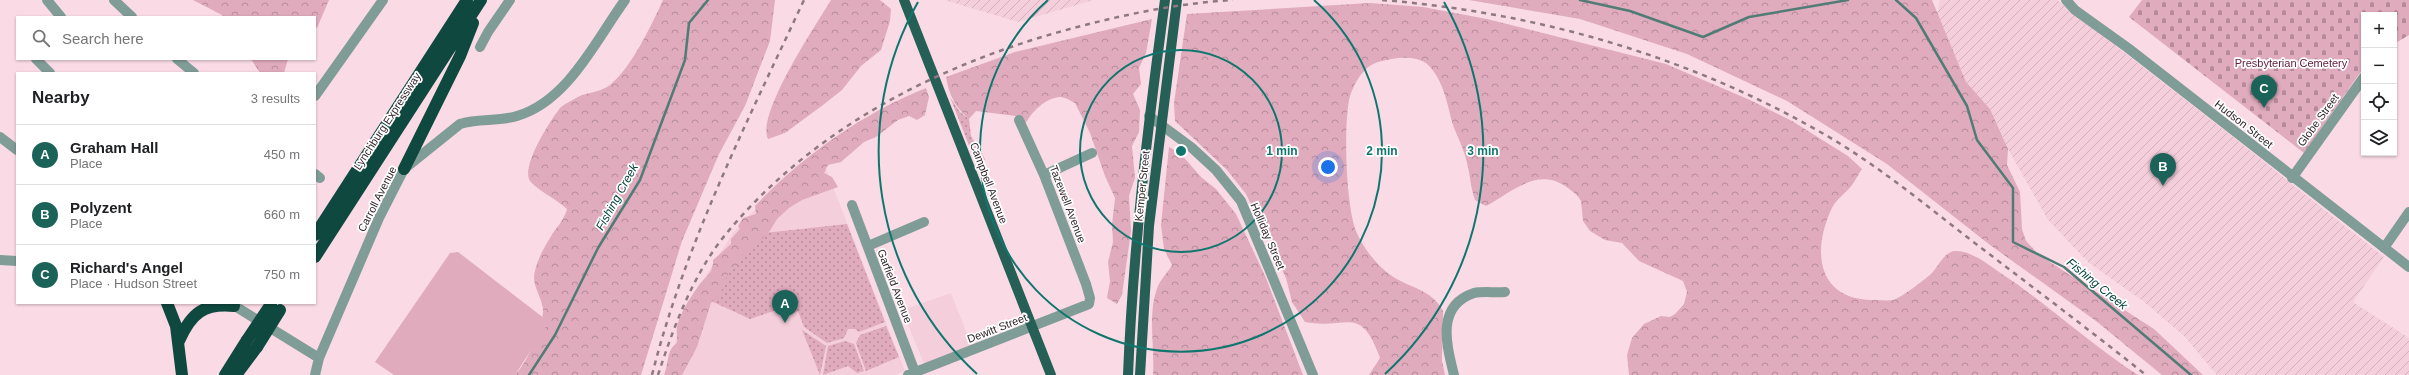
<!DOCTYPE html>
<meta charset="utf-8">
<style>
body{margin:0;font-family:Arial,sans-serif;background:#f6f6f6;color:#202124}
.controls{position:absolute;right:12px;top:12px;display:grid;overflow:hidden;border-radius:0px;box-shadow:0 1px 3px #0004}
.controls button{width:36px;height:36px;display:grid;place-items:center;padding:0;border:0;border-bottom:1px solid #e0e0e0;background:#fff;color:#202124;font:20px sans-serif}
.you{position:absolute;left:1328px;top:167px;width:14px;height:14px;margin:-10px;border:3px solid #fff;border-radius:50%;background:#1a73e8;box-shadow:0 0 0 6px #1a73e833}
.badge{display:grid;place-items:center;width:26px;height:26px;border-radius:50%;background:#1b6359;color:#fff;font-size:13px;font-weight:700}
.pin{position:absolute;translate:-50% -33px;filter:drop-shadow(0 1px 2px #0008)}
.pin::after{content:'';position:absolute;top:21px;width:14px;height:12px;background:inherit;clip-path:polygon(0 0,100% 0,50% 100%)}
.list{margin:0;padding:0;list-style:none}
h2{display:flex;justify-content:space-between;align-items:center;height:52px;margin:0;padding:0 16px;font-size:17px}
h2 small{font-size:13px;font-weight:400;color:#757577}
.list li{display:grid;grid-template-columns:26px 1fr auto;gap:12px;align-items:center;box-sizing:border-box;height:60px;padding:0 16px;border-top:1px solid #e0e0e0}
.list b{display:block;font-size:15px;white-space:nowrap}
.list p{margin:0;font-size:13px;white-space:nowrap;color:#757577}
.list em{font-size:13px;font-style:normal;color:#757577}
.icon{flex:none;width:22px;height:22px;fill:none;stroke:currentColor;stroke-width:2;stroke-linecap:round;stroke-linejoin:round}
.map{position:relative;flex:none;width:2409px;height:375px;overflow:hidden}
.search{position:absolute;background:#fff;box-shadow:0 1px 3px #0004;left:16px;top:16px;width:300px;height:44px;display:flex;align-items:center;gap:10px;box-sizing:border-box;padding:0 14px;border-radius:0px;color:#757577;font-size:15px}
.panel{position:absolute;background:#fff;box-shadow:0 1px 3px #0004;left:16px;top:72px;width:300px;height:232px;border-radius:0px}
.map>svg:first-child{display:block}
.built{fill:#f5cedb}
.industrial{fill:url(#industrial-furrows)}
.grass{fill:url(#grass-dots)}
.forest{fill:url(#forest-crowns)}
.cemetery{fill:url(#cemetery-stones)}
.garden{fill:#dfabbd}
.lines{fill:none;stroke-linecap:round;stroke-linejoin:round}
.stream{stroke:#507c75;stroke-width:2.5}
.minor{stroke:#809c96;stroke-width:10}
.major{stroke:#265f56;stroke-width:10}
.highway{stroke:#0f483f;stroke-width:12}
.rail{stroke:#8e7980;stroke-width:2.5;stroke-dasharray:5 5;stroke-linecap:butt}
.highway-bridge{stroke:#0f483f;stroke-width:12}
.ring{fill:none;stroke:#0f766e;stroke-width:2}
.labels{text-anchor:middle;stroke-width:3.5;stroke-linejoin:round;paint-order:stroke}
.park-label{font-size:11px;fill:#63203e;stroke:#fff}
.street-label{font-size:11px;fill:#312529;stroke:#fff}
.water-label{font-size:12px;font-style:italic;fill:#04463d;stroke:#fff}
.centre{fill:#0f766e;stroke:#fff;stroke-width:2}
.ring-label{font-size:12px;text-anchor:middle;font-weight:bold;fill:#0f766e;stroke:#fff;stroke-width:3.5;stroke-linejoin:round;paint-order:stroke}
</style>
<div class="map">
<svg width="2409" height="375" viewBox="0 0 2409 375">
<defs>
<pattern id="industrial-furrows" width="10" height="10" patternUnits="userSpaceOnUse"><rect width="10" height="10" fill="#f5cedb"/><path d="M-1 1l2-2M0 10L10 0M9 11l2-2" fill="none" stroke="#d2b1bc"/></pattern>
<pattern id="grass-dots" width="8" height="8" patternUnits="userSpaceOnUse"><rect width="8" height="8" fill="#dfabbd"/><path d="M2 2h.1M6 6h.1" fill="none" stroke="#b58b9a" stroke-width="1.8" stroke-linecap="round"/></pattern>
<pattern id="forest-crowns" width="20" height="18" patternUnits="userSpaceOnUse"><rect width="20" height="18" fill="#dfabbd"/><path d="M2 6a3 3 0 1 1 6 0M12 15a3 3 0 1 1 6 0" fill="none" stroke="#b58b9a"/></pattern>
<pattern id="cemetery-stones" width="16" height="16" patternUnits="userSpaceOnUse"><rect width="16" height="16" fill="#dfabbd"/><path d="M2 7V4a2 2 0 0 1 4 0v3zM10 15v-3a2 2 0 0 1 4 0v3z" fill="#b58b9a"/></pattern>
</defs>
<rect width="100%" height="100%" fill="#fadbe5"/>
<path class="built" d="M 819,151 L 905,371 L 896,375 L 666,375 L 677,335 L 692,297 L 733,233 L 761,203 Z
M 951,293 L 972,346 L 924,364 L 902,310 Z"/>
<path class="industrial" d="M 944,0 L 1094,0 L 1018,22 Z
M 1940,0 L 2057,0 L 2224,130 L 2384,257 L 2353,302 L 2409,338 L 2409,375 L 2217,375 L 2184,336 L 2143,301 L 2089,263 L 2048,220 L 2008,149 L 1990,109 L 1966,83 L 1937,14 Z"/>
<path class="grass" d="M 950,97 L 960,112 L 969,119 L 971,136 L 985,159 L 982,165 L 977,166 Z
M 847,224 L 885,322 L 859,332 L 855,329 L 848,329 L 844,338 L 827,343 L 804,327 L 798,311 L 794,313 L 791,305 L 750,319 L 709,300 L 756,234 Z
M 886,326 L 899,357 L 866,371 L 856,343 L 860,335 Z
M 802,330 L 826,346 L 820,375 Z
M 845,341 L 854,344 L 864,371 L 857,373 L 848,366 L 823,375 L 828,346 Z"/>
<path class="forest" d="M 193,0 L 329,0 L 317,28 L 315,27 L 315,17 L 222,17 L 222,15 Z
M 663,0 L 775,0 L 770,41 L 745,106 L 719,154 L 682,241 L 641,375 L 514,375 C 526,367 544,324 543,309 C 541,295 531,285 535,271 C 537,261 544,247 550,238 C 556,227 564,221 567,209 C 559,201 532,187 529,179 C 523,163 550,121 560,108 C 564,104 571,101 576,98 C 586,92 600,93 610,85 C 632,67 651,26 663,0 Z
M 831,0 L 880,0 L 891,9 L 890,21 L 881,50 L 861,66 L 842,90 L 823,105 L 785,133 L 768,139 C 756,114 816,25 831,0 Z
M 1469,0 L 1932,0 L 1966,82 L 1990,109 L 2008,149 L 2007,165 L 2020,192 L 2022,229 L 2026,241 L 2039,255 L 2154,329 L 2203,375 L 2162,375 L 2096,321 L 1990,245 L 1887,164 L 1787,101 L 1687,54 L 1580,19 Z
M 1370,3 L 1423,7 L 1487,19 L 1666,64 L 1750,100 L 1792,121 L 1848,156 L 1862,169 C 1858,174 1856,180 1852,185 C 1846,193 1835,200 1831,210 C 1811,254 1819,301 1875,300 C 1881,300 1888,301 1893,300 C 1901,298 1924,280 1931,274 C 1938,268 1944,250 1957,251 C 1973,252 1989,265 2002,274 C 2049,305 2090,344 2138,375 L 1629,375 L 1627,355 L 1632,338 L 1644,324 L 1661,316 L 1670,317 L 1675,314 L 1684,304 L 1687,292 L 1683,281 L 1639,261 L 1622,243 L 1605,240 L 1590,231 L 1583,221 L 1581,201 C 1578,195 1573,192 1568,188 C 1538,166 1514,191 1486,206 L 1475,200 C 1470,186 1470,172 1466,159 C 1463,147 1457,136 1453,125 C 1447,104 1444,80 1427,64 C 1418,57 1403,57 1392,59 C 1381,61 1373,62 1365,70 C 1358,77 1353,87 1350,96 C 1343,123 1346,206 1356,231 C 1363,248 1377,266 1392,276 C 1409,288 1432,289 1443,311 L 1442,361 L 1445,375 L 1369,375 L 1380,358 C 1360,303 1348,330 1305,322 L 1292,302 L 1286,278 L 1273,251 L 1271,239 L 1259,221 L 1246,194 L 1227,170 L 1175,121 L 1174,103 L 1187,14 Z
M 1152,19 L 1146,53 L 1139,68 L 1141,84 L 1133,94 L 1140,110 L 1139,132 L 1132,146 L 1135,178 L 1129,196 L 1131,231 L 1122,295 L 1117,304 L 1107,298 L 1110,281 L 1108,262 L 1113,242 L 1112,225 L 1115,198 L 1105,176 L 1090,133 L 1075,103 C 1071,101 1065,97 1060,97 C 1045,98 1032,112 1025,124 L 1016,116 L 976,111 L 969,119 C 955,107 949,95 946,77 L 1015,52 Z
M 251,59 L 288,59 L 284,73 L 260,73 Z
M 926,88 L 929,97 L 925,115 L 917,120 L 909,116 L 898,120 L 876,137 L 864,142 L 841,162 L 828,165 L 824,173 L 832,177 L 838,187 L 802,200 L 789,208 L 777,219 L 768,234 L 743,254 L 739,263 L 728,274 L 721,292 L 711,303 L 697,347 L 682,375 L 664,375 C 669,364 666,350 677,343 C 678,338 676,333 677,327 C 679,315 690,298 697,288 C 703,278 714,274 713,260 L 731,244 L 731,239 L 740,229 L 738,226 L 743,218 L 756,214 L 755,206 C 801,157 863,113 926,88 Z
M 1169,147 L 1180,153 L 1201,177 L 1216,189 L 1236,214 L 1266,278 L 1303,375 L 1153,375 C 1155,346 1147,313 1158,286 C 1161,279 1168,272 1172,265 L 1164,249 L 1161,225 Z"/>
<path class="cemetery" d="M 2142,0 L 2409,0 L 2409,35 L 2394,44 L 2394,15 L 2364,15 L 2364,67 L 2304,153 L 2129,17 Z"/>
<path class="garden" d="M 458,252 L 549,322 L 515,375 L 394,375 L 375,362 L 450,253 Z"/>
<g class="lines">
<path class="stream" d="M 1580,0 L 1630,11 L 1703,37 L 1749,17 L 1848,0
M 1896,0 L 1916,18 L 1967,106 L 1977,140 L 2013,188 L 2013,242 L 2064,267 L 2191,375
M 529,375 L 555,335 L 598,248 L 640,180 L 685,60 L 689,23 L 708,0"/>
<path class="minor" d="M 47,0 L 61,17
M 114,0 L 132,17
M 2066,0 L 2075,10 L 2128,48 L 2409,267
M 480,47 L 488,32 L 510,0
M 36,59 L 50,73
M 177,59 L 194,73
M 315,96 L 383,0
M 1149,116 L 1191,147 L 1216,170 L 1241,201 L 1313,375
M 0,137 L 17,150
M 315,174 L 320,178
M 1044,175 L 1092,153
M 2292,178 L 2364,77
M 852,205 L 916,375
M 868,246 L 924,222
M 2384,248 L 2409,212
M 0,260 L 17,261
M 230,303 L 319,358
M 315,375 L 319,358 L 379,218 L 404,169 L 460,124 C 478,118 498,122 517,116 C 568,101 596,40 625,0
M 908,375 L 1089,304 L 1090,298 L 1086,284 L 1044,175 L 1019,120
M 1454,375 C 1447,346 1435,306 1474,293 C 1483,291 1496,293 1505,292"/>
<path class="major" d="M 904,0 L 1051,375
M 1128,375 C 1133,249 1148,124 1165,0
M 1140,375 L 1149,226 L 1177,0"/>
<path class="highway" d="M 404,169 L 460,56 L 473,23
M 315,235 L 467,0
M 315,257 L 481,0
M 167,303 L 176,326 L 182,375
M 179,341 C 191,313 204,303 234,306
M 225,375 L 247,340
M 236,375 L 257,347"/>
<path class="rail" d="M 1382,0 C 1540,13 1692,57 1829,137 C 1878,166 1922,202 1967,237 C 2027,283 2087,328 2146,375
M 652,375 C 685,244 747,122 804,0
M 658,375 C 675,323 695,269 731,228 C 823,120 953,58 1089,24 C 1136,12 1184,3 1233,0"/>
<path class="highway-bridge" d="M 247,340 L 271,304
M 257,347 L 280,310"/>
</g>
<g class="ring">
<circle cx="1181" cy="151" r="101"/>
<path d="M1314 0A201 201 0 1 1 1048 0"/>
<path d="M977 374A302 302 0 0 1 918 2M1444 2A302 302 0 0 1 1385 374"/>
</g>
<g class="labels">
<g class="park-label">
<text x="2291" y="67">Presbyterian Cemetery</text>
</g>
<g class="street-label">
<text transform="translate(2318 120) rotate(-54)" y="4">Globe Street</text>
<text transform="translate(387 121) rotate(-57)" y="4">Lynchburg Expressway</text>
<text transform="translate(2244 124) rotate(38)" y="4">Hudson Street</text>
<text transform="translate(989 183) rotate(69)" y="4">Campbell Avenue</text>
<text transform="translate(1142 186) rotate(-84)" y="4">Kemper Street</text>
<text transform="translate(377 199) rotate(-63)" y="4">Carroll Avenue</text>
<text transform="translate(1068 204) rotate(69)" y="4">Tazewell Avenue</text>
<text transform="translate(1268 236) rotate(67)" y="4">Holliday Street</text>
<text transform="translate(895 286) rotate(69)" y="4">Garfield Avenue</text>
<text transform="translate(997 328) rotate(-21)" y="4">Dewitt Street</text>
</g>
<g class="water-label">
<text transform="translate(617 197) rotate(-61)" y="4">Fishing Creek</text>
<text transform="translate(2097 284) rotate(39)" y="4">Fishing Creek</text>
</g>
</g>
<circle cx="1181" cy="151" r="6" class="centre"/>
<g class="ring-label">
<text x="1282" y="155">1 min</text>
<text x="1382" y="155">2 min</text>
<text x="1483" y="155">3 min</text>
</g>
</svg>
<div class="controls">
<button>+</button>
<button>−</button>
<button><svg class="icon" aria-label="locate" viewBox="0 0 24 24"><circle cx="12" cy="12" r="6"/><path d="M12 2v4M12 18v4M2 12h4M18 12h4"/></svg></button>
<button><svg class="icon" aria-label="layers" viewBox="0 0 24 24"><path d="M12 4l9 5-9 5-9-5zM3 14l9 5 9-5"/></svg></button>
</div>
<div class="you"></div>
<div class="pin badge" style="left:785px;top:323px">A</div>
<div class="pin badge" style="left:2163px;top:186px">B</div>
<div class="pin badge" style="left:2264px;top:108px">C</div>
<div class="search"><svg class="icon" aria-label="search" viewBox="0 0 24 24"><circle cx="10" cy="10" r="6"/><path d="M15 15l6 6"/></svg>Search here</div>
<section class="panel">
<h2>Nearby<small>3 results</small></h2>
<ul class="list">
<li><span class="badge">A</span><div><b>Graham Hall</b><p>Place</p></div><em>450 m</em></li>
<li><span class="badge">B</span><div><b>Polyzent</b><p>Place</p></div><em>660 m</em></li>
<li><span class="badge">C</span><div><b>Richard's Angel</b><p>Place · Hudson Street</p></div><em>750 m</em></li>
</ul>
</section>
</div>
